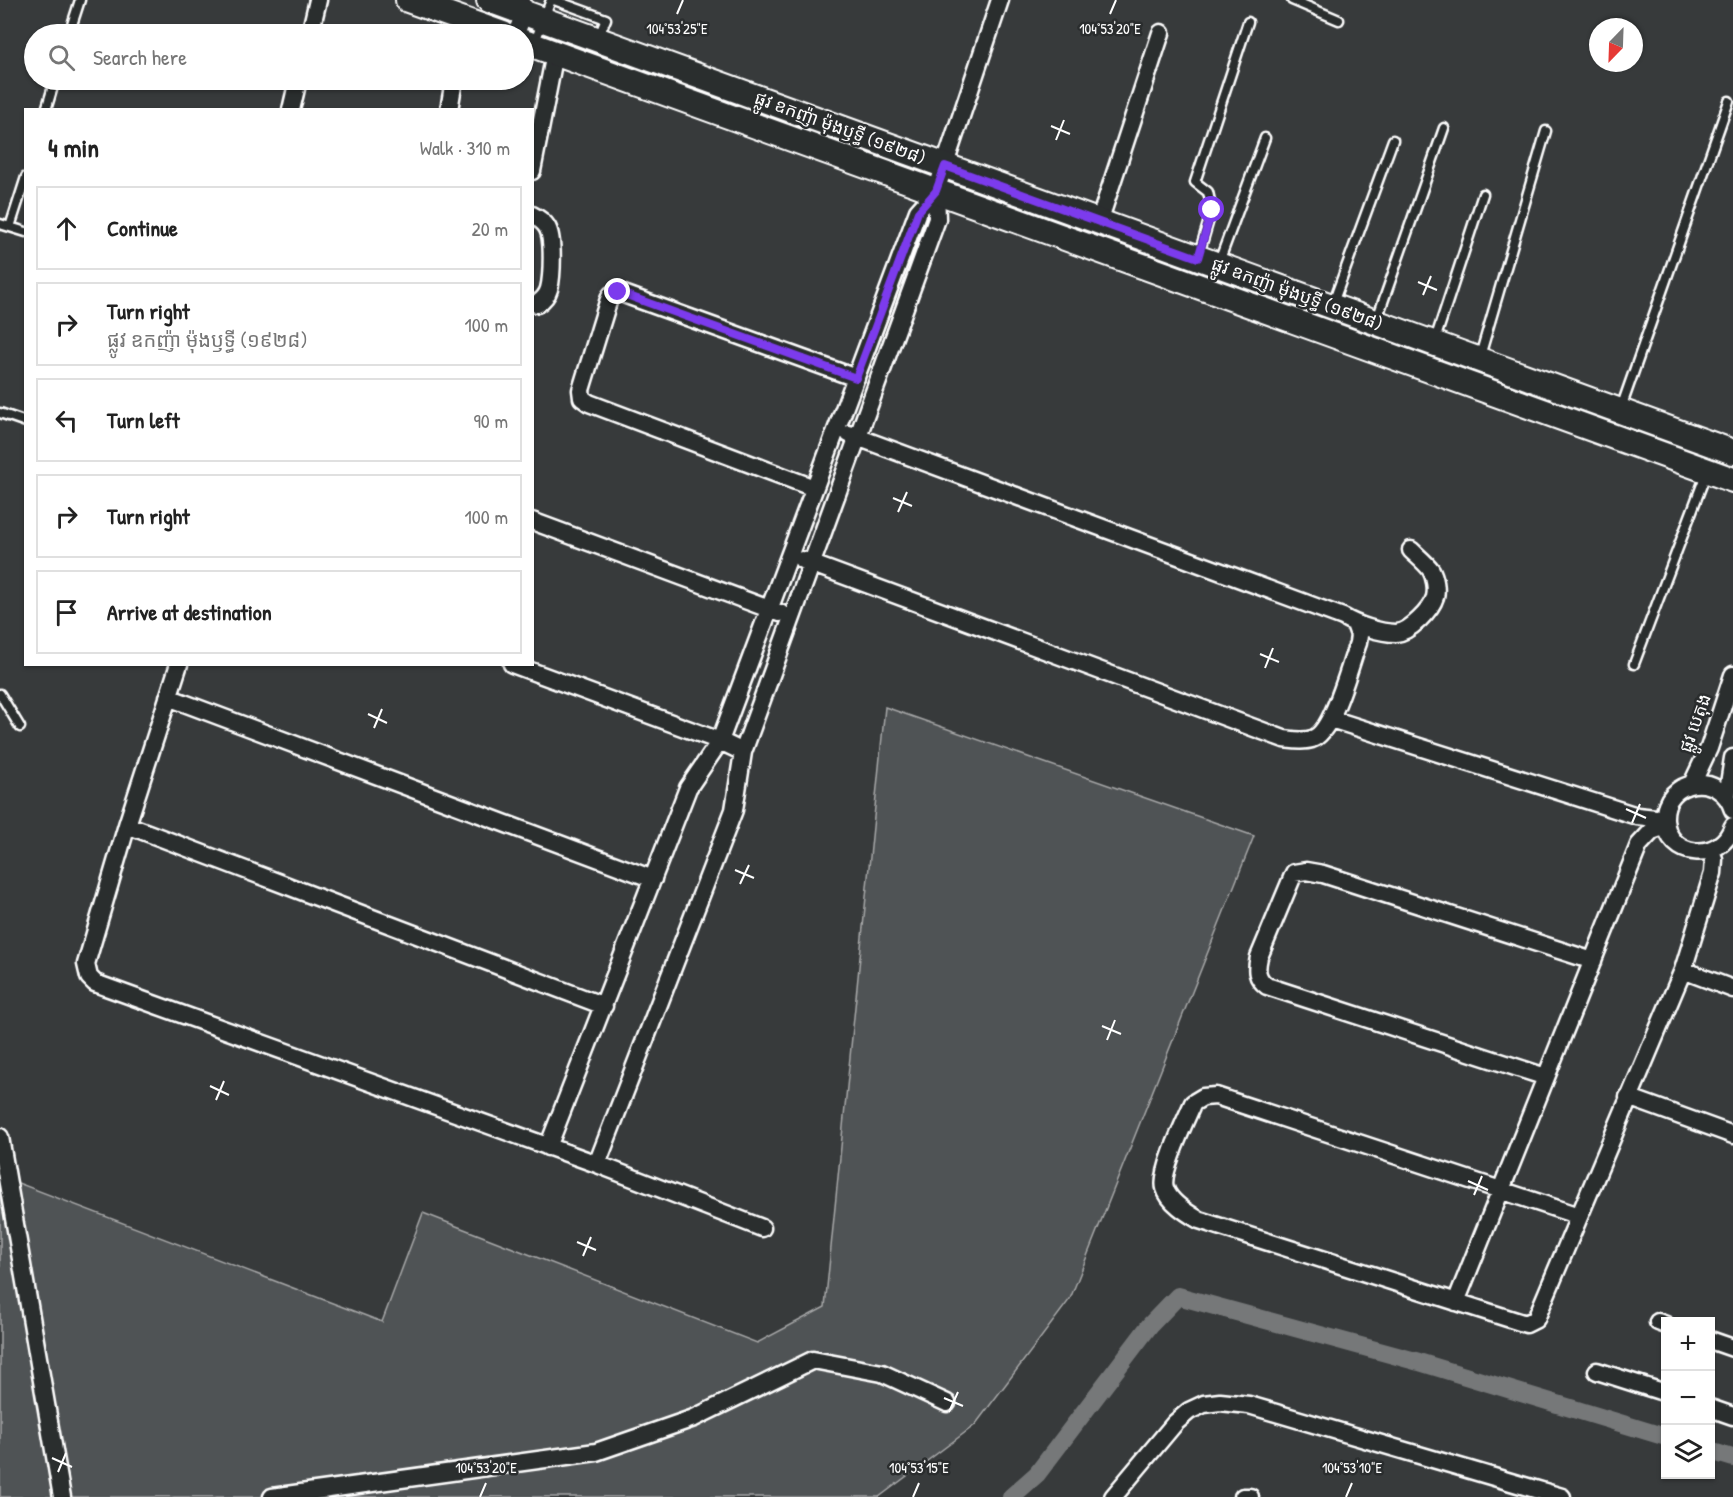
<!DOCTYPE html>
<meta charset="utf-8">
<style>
body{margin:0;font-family:"Patrick Hand","Noto Sans Khmer",sans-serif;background:#f2f2f2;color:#222}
.controls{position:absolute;right:18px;bottom:18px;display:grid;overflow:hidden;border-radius:0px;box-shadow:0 2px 4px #0004}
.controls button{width:54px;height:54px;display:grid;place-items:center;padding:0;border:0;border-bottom:2px solid #e0e0e0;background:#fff;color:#222;font:30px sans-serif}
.compass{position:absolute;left:1589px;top:18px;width:54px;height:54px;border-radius:50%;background:#fff;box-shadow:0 2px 4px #0004;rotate:203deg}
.stop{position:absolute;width:18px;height:18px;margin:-14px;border:4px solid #7c3aed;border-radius:50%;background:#fff}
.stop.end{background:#7c3aed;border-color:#fff;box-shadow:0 2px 6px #0008}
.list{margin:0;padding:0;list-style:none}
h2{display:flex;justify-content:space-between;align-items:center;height:78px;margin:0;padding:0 24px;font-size:26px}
h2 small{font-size:20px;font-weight:400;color:#767676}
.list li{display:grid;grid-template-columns:39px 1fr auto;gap:18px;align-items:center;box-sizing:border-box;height:84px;margin:0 12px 12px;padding:0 12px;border:2px solid #e0e0e0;border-radius:0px}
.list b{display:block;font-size:22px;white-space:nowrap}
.list p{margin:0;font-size:20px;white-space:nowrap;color:#767676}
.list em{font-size:20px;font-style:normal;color:#767676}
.icon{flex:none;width:33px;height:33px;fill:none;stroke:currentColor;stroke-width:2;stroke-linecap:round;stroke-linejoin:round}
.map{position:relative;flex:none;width:1733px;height:1497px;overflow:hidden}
.search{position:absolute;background:#fff;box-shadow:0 2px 4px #0004;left:24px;top:24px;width:510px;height:66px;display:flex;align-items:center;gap:15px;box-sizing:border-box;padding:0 21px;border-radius:33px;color:#767676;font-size:22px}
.panel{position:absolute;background:#fff;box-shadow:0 2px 4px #0004;left:24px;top:108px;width:510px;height:558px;border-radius:0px}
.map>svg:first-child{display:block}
.green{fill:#505354;stroke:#a8a9aa;stroke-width:1.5}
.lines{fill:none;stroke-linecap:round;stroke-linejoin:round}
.canal{stroke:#767879;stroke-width:18}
.lane-casing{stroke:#fff;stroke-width:13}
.street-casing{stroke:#fff;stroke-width:21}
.secondary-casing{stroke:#fff;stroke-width:28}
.lane{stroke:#2a2d2e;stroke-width:8}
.street{stroke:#2a2d2e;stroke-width:16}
.secondary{stroke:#2a2d2e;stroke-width:24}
.route{stroke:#7c3aed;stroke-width:8}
.ticks{fill:none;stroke:#fff;stroke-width:2}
.labels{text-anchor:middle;stroke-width:5;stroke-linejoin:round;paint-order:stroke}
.street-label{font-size:18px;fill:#fff;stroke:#2a2d2e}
.ticks-label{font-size:15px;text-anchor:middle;fill:#fff;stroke:#2a2d2e;stroke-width:5;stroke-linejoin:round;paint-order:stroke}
</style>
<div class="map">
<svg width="1733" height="1497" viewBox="0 0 1733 1497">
<rect width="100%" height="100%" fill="#373a3b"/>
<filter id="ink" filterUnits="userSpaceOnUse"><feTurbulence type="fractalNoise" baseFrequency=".0167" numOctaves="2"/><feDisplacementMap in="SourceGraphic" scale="12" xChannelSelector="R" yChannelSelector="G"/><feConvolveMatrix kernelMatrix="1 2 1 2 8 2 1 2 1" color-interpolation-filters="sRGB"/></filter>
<g filter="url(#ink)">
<path class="green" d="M 885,707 L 1254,836 L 1070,1299 L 975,1425 L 879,1497 L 0,1497 L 0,1176 L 382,1322 L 423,1213 L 757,1343 L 825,1307 Z"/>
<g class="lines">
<path class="canal" d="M 1710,1451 L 1733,1458
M 1011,1497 L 1037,1474 L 1150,1325 L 1178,1296 L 1419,1362 L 1666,1437"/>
<defs>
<path id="lane" d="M 554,0 L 606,19 L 599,36
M 1292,0 L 1339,20
M 69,34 L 80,0
M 534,44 L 551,0
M 46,110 L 55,80
M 0,224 L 26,232
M 10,227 L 26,177
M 1198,257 L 1212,210 L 1208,192 L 1195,182 L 1248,22
M 1219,262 L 1265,138
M 1333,303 L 1393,140
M 1377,319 L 1444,128
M 1435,340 L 1483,194
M 1480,356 L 1546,131
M 1621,408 L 1729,101
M 0,413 L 26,422
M 1634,664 L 1706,474
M 0,694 L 20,727"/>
<path id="street" d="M 310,34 L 318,0
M 516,34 L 524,13 L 523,4
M 291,110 L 298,80
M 449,110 L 454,80
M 532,171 L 555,53
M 532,215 C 538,218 544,222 547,227 C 554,238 552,277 549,289 C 547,296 543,300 537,304 L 532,303
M 1099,222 L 1161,33
M 849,434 L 1343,617 C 1356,625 1380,633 1396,633 C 1410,632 1431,610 1435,597 C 1437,589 1435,577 1431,570 C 1426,563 1417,556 1411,550
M 814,488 L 589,403 L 582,398 L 581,390 L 608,302 L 611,295 L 618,292 L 856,378
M 532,521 L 780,613
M 802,560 L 1284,739 C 1293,740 1303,742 1312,739 C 1333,733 1350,664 1358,643 L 1359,635 L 1355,624
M 179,664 L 127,825 L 86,964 L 89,977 L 95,983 L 597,1164 L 762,1228
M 512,664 L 720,741 L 743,752
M 168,697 L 653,879
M 1331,719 L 1637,816 L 1665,819
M 1692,784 L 1709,748 L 1733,675
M 1727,797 L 1733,758
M 1733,810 C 1721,770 1663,778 1665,819 C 1667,859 1721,863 1733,826
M 127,825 L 604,1006
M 1683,970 L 1733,989
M 1546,1077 L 1267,986 C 1256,978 1256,970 1259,957 L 1294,873 L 1306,871 L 1323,874 L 1593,961
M 1628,1097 L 1733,1135
M 0,1137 L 62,1497
M 548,1147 L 688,788 L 720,741 L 918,211 L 936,191
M 597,1164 L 734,810 L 743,752 L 937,219 L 936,191 L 1000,0
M 1579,1216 L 1216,1096 L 1203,1097 L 1193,1103 C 1186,1119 1160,1173 1165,1188 C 1169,1202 1187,1213 1199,1220 L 1526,1324 L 1536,1319 L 1683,970 L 1713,873 L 1714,859 L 1711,852 L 1713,849
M 1456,1302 L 1639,845 L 1652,831 L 1666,826
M 1658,1322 L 1666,1325
M 1710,1340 L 1733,1348
M 1597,1371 L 1666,1393
M 1710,1408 L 1733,1416
M 272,1497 L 596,1452 L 694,1418 L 813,1360 L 882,1373 L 947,1403
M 1113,1497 L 1175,1423 L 1189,1411 L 1204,1404 L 1220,1402 L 1249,1405 L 1562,1497
M 1243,1497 L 1250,1497"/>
<path id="secondary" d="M 408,0 L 503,34
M 489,0 L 1733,452
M 524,42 L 1733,480"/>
</defs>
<use href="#lane" class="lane-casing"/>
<use href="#street" class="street-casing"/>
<use href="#secondary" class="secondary-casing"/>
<use href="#lane" class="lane"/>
<use href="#street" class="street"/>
<use href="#secondary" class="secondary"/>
</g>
</g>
<g class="lines" filter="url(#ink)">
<path class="route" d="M 618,292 L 856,378 L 918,212 L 936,191 L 945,166 L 1198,258 L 1212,210"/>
</g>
<path class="ticks" d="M 677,14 L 683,0M 1110,14 L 1116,0M 1051,126 L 1070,134M 1056,140 L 1064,120M 1418,282 L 1437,290M 1423,295 L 1431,276M 893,498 L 912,506M 898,512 L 907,492M 1260,654 L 1279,662M 1265,668 L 1273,648M 368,714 L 387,723M 374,728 L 382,709M 1626,809 L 1646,818M 1632,823 L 1640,804M 735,870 L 754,878M 740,884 L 749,865M 1102,1026 L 1121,1034M 1107,1040 L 1115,1020M 210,1086 L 229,1095M 216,1100 L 224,1081M 1468,1181 L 1488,1190M 1474,1195 L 1482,1176M 577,1242 L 596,1250M 583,1256 L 591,1237M 944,1398 L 963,1406M 949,1412 L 958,1392M 52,1458 L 72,1467M 58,1472 L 66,1453M 480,1497 L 486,1483M 913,1497 L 919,1483M 1346,1497 L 1352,1483"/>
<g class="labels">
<g class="street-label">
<text transform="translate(840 128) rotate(20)" y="6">ផ្លូវ ឧកញ៉ា ម៉ុងឫទ្ធី (១៩២៨)</text>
<text transform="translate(1297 294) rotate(20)" y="6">ផ្លូវ ឧកញ៉ា ម៉ុងឫទ្ធី (១៩២៨)</text>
<text transform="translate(1695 723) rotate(-70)" y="6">ផ្លូវ បេតុង</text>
</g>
</g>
<g class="ticks-label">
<text x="677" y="34">104°53'25"E</text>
<text x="1110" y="34">104°53'20"E</text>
<text x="486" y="1473">104°53'20"E</text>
<text x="919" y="1473">104°53'15"E</text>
<text x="1352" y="1473">104°53'10"E</text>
</g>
</svg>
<div class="controls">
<button>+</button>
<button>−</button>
<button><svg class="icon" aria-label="layers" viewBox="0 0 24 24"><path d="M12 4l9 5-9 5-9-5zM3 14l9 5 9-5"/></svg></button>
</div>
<svg class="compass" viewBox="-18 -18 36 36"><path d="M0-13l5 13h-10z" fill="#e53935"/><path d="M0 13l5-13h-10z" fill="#767676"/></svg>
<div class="stop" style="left:1212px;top:210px"></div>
<div class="stop end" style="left:618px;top:292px"></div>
<div class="search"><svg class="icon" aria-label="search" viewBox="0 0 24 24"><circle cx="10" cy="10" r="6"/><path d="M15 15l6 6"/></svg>Search here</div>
<section class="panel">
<h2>4 min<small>Walk · 310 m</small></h2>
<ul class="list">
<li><svg class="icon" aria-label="ahead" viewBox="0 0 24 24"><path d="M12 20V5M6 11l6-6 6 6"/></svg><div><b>Continue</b></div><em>20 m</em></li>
<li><svg class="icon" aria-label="right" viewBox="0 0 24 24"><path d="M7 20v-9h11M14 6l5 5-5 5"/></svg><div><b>Turn right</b><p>ផ្លូវ ឧកញ៉ា ម៉ុងឫទ្ធី (១៩២៨)</p></div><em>100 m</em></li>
<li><svg class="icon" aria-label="left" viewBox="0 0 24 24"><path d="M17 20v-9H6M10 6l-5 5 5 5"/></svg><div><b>Turn left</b></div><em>90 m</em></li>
<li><svg class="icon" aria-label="right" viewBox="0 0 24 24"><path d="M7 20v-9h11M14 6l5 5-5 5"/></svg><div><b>Turn right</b></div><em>100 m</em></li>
<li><svg class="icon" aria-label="arrive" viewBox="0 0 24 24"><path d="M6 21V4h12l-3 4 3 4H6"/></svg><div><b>Arrive at destination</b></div></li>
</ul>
</section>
</div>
